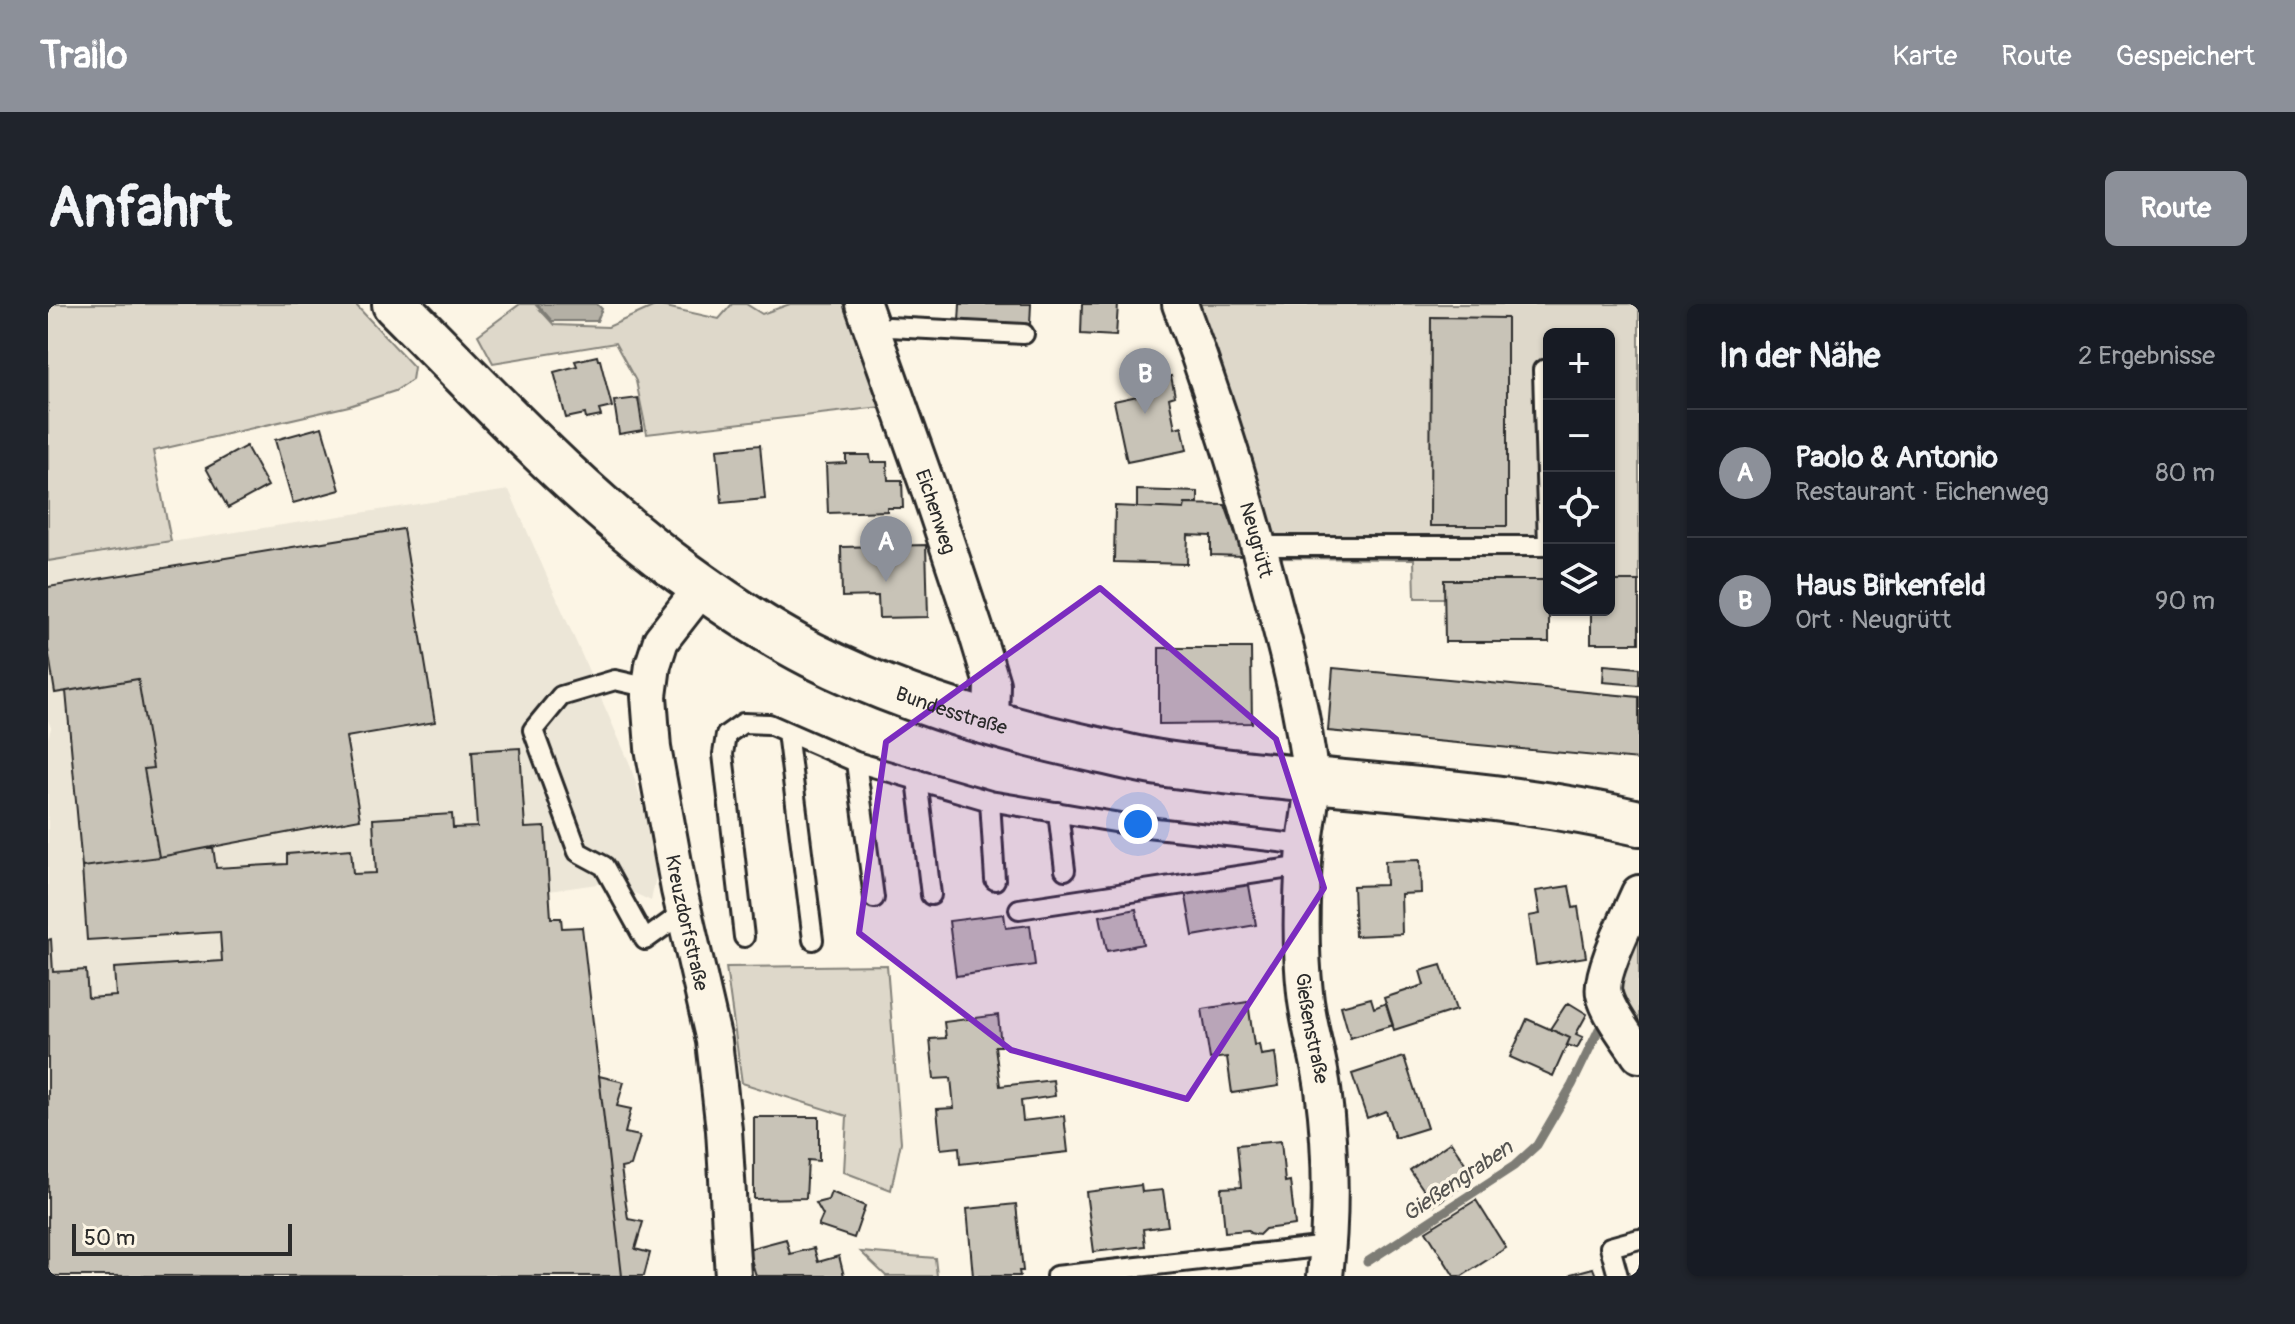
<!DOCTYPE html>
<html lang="de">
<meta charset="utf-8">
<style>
body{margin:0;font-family:Pangolin,sans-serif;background:#20242c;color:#f1f3f6}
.controls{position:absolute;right:24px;top:24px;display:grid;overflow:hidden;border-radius:12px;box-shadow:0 2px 6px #0004}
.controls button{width:72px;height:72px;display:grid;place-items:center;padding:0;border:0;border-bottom:2px solid #363941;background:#171b24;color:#f1f3f6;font:40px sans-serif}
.scale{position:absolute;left:24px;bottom:20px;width:220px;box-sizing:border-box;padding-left:8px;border:4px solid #2b2b2b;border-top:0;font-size:22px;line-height:28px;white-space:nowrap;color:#2b2b2b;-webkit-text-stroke:6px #fcf5e5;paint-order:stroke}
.you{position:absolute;left:1090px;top:520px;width:28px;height:28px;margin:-20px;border:6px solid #fff;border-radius:50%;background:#1a73e8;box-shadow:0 0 0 12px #1a73e833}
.badge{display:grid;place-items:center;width:52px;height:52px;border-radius:50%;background:#8c9099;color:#fff;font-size:26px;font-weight:700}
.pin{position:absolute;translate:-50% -66px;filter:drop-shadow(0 2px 4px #0008)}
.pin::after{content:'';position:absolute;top:42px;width:28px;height:24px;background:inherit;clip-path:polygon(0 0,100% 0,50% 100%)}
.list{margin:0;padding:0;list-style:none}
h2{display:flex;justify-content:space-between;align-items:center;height:104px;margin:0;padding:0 32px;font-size:34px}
h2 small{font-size:26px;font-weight:400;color:#9ea1a6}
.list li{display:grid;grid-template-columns:52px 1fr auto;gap:24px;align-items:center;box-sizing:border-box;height:128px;padding:0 32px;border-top:2px solid #363941}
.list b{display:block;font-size:30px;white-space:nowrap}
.list p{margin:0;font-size:26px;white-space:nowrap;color:#9ea1a6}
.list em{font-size:26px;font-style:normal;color:#9ea1a6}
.icon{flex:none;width:44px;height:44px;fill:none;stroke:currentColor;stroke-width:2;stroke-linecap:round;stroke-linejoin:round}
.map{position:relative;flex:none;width:1591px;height:972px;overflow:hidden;border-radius:12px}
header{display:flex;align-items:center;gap:48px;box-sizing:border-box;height:112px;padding:0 40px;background:#8c9099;color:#fff}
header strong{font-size:38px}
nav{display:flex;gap:44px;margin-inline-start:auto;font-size:28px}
.intro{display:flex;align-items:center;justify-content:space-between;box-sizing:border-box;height:192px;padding:0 48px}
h1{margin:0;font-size:56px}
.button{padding:20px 36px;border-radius:12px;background:#8c9099;color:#fff;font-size:28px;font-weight:700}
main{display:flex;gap:48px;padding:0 48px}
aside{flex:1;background:#171b24;border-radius:12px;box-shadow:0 2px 6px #0004}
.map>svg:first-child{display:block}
.built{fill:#ece6d7}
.green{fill:#ded8ca;stroke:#84827a;stroke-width:2}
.water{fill:#b4b0a5;stroke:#7d7b74;stroke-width:2}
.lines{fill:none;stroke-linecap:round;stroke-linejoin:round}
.stream{stroke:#7d7b74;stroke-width:9}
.building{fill:#c8c3b7;stroke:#2b2b2b;stroke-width:2}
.lane-casing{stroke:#2b2b2b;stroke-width:24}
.street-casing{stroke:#2b2b2b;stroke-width:40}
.primary-casing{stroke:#2b2b2b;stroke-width:50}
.lane{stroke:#fcf5e5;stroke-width:18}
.street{stroke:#fcf5e5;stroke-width:34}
.primary{stroke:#fcf5e5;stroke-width:44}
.marked{fill:#7b2cbf;fill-opacity:0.2;stroke:#7b2cbf;stroke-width:6;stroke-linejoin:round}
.labels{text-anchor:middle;stroke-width:7;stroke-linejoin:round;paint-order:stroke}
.street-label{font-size:20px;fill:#2b2b2b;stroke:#fcf5e5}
.water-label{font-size:22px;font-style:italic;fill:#545350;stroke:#fcf5e5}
</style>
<header>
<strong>Trailo</strong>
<nav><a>Karte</a><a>Route</a><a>Gespeichert</a></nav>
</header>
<div class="intro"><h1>Anfahrt</h1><a class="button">Route</a></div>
<main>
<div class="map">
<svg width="1591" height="972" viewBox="0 0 1591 972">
<rect width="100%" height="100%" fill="#fcf5e5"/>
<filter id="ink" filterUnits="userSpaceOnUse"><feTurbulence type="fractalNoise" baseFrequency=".0125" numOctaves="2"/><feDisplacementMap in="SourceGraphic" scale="16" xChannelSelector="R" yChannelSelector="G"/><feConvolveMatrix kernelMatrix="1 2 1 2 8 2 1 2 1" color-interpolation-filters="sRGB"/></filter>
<g filter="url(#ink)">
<path class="built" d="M 461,186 L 581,458 L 612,553 L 603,597 L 563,578 L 501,587 L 174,657 L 66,664 L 68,692 L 40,694 L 38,666 L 5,668 L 3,636 L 0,636 L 0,434 L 3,424 L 0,416 L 0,257 Z"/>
<path class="green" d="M 0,0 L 307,0 L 366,63 L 364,76 L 347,87 L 301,102 L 105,147 L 123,237 L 0,257 Z
M 472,0 L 487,0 L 506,21 L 560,23 L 609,1 L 671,15 L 684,0 L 698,0 L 714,10 L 742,0 L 803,0 L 842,102 L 599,130 L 588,77 L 567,39 L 445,59 L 430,31 Z
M 1142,0 L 1591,0 L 1591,295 L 1561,295 L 1561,30 L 1501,30 L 1501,294 L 1367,294 L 1366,255 L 1225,254 Z
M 1591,620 L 1591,730 L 1568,681 Z
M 839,661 L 853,838 L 843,886 L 796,868 L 799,812 L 694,779 L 678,663 Z
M 813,948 L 887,954 L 889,972 L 838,972 Z"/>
<path class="water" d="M 489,0 L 549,0 L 554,5 L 549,17 L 504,17 Z"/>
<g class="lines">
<path class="stream" d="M 1319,958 L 1466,862 L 1489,841 L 1524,781 L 1551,725"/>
</g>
<path class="building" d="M 912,0 L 983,0 L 982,21 L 911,18 Z
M 1034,0 L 1070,0 L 1068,32 L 1033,30 Z
M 1383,13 L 1459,14 L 1459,222 L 1382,222 Z
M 549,52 L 550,56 L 552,56 L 564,103 L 551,106 L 553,112 L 538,115 L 537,110 L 518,114 L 506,68 L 529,62 L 527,57 Z
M 1123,72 L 1127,92 L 1121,94 L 1127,124 L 1134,122 L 1139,146 L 1079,158 L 1066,97 L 1094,91 L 1091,79 Z
M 590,94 L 595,126 L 571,130 L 566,97 Z
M 274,123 L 292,186 L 245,199 L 227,136 Z
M 712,141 L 717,195 L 674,199 L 669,145 Z
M 198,142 L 220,182 L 180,204 L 158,164 Z
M 798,151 L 822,151 L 823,158 L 839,158 L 840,176 L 854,176 L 855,204 L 839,204 L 839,207 L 780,209 L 778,160 L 798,159 Z
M 1089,186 L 1150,188 L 1150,200 L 1137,200 L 1136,205 L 1089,203 Z
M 1137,200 L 1177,201 L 1195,252 L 1163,251 L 1163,232 L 1140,231 L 1139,260 L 1066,258 L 1067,202 L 1136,205 Z
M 355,225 L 387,418 L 298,433 L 312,515 L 111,553 L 96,465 L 105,464 L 90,375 L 7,389 L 0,345 L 0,283 Z
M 878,241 L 880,313 L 831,314 L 830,292 L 794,293 L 793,243 Z
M 1396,276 L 1501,276 L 1501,338 L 1397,338 Z
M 1561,277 L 1591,277 L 1591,339 L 1543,339 L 1543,306 L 1561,306 Z
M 1111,344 L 1203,344 L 1204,419 L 1111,420 Z
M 1556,361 L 1591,364 L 1591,381 L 1555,378 Z
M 1285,364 L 1591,393 L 1591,456 L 1280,427 Z
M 90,375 L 105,464 L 96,465 L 111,553 L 34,563 L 18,387 Z
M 472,444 L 477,524 L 497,523 L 503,614 L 513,614 L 514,624 L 534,623 L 574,972 L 0,972 L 0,636 L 3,635 L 5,668 L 38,666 L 40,694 L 68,692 L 66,664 L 174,657 L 172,628 L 39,636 L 34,563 L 111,553 L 165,543 L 168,564 L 239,560 L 239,550 L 303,545 L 305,570 L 328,569 L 325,515 L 404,510 L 405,524 L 429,523 L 424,447 Z
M 1372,556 L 1373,589 L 1353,590 L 1354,630 L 1307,632 L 1305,582 L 1338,581 L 1337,557 Z
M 1200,576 L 1208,621 L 1145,632 L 1137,587 Z
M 1521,582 L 1525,604 L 1530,603 L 1538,653 L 1488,661 L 1481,612 L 1492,610 L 1488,587 Z
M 1088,605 L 1095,640 L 1059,647 L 1052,612 Z
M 956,610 L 958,624 L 982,621 L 987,661 L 908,672 L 901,617 Z
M 1393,661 L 1408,706 L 1346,726 L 1336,694 L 1376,681 L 1372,667 Z
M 1323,694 L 1326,704 L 1338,699 L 1345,721 L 1302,734 L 1293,702 Z
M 1200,698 L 1206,741 L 1211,740 L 1213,751 L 1227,749 L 1231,782 L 1184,789 L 1179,753 L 1162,755 L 1154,705 Z
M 1521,699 L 1539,710 L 1528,730 L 1535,733 L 1529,744 L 1519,741 L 1522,734 L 1502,725 L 1517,702 Z
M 950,711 L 953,742 L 947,742 L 952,782 L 1005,776 L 1007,792 L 973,797 L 975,817 L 1016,812 L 1020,848 L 912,860 L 911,843 L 893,845 L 889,805 L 906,804 L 903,774 L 886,775 L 882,735 L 898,734 L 896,718 Z
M 1479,715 L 1522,734 L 1505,772 L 1462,753 Z
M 1356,753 L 1379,824 L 1347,834 L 1338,807 L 1319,814 L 1304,770 Z
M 551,772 L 576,778 L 569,802 L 583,805 L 577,829 L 592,832 L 583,862 L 573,864 L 580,915 L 595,918 L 587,945 L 602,949 L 596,972 L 574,972 Z
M 706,813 L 771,813 L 771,857 L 760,856 L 758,894 L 706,895 Z
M 1233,837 L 1237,878 L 1242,877 L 1247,921 L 1217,925 L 1211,931 L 1202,929 L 1200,926 L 1177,928 L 1173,884 L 1193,883 L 1189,841 Z
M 1403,838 L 1427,874 L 1386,901 L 1362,866 Z
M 1093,881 L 1094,888 L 1115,886 L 1120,922 L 1095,925 L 1097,942 L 1046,948 L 1038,888 Z
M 783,888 L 817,902 L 806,934 L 770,922 L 775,911 L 768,899 L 780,896 Z
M 1428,896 L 1458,944 L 1414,972 L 1406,972 L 1378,927 Z
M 968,900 L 975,967 L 971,967 L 972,972 L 925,972 L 919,905 Z
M 738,935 L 742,950 L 766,944 L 770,958 L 791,952 L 796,972 L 708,972 L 700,945 Z
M 1545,964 L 1548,972 L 1524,972 L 1523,970 Z"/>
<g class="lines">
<defs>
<path id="lane" d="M 824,26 L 841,23 L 976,30
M 1211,242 L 1500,242 L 1495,66
M 602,384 L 567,376 L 513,392 L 485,426 L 530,548 L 556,562 L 597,636 L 636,608
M 739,428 L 765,636
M 808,458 L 826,594
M 869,475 L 883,591
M 942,497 L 947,576
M 1010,508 L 1017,566
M 971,605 L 1256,562
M 696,633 L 675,450 L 678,431 L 695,419 L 721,420 L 808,458 L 942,497 L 1090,522 L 1257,541
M 1008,972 L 1280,942
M 1570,972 L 1562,943 L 1591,935"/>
<g id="street">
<path id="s1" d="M 815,0 L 880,183 L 928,327 L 944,380 L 943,419"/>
<path id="s2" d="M 1132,0 C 1166,91 1195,183 1220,277 C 1238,344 1256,409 1263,478 C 1265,501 1258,521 1257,544 C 1253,592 1252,642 1257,689 C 1260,721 1271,753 1275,785 C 1283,846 1284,910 1277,972"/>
<path id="s3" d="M 655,282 L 613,336 L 605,361 L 601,392 L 605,444 L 631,586 L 666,737 L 676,826 L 685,972"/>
<path d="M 1591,589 C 1582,610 1551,670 1556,690 C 1560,709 1580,734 1591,751"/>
</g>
<g id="primary">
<path id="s4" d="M 347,0 C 439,92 529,191 634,268 C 675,298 719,328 764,351 C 853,396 952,425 1049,446 C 1072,451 1095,457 1118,460 C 1276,482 1435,483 1591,519"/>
</g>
</defs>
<use href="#lane" class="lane-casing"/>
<use href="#street" class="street-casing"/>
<use href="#primary" class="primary-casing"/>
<use href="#lane" class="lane"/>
<use href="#street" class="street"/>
<use href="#primary" class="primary"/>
</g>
</g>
<path class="marked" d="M 1052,284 L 1228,435 L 1276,584 L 1139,795 L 963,746 L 811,629 L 838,438 Z"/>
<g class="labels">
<g class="street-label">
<text dy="7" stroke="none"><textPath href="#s1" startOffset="220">Eichenweg</textPath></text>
<text dy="7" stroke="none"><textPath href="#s2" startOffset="248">Neugrütt</textPath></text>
<text dy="7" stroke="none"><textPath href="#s4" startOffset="698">Bundesstraße</textPath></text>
<text dy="7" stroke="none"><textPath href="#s3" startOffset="356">Kreuzdorfstraße</textPath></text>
<text dy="7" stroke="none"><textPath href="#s2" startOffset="744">Gießenstraße</textPath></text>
</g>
<g class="water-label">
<text transform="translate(1409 876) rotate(-34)" y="8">Gießengraben</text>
</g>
</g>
</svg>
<div class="controls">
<button>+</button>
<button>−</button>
<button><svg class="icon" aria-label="locate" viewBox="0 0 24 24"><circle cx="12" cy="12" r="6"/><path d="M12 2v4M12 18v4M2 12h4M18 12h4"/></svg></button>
<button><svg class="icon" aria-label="layers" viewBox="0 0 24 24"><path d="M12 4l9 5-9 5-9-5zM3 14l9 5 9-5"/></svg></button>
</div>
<div class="scale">50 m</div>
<div class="you"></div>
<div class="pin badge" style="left:838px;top:278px">A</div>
<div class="pin badge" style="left:1097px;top:110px">B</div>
</div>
<aside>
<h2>In der Nähe<small>2 Ergebnisse</small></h2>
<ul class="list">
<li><span class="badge">A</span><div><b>Paolo &amp; Antonio</b><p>Restaurant · Eichenweg</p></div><em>80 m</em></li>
<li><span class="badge">B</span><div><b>Haus Birkenfeld</b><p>Ort · Neugrütt</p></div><em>90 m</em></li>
</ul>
</aside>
</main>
